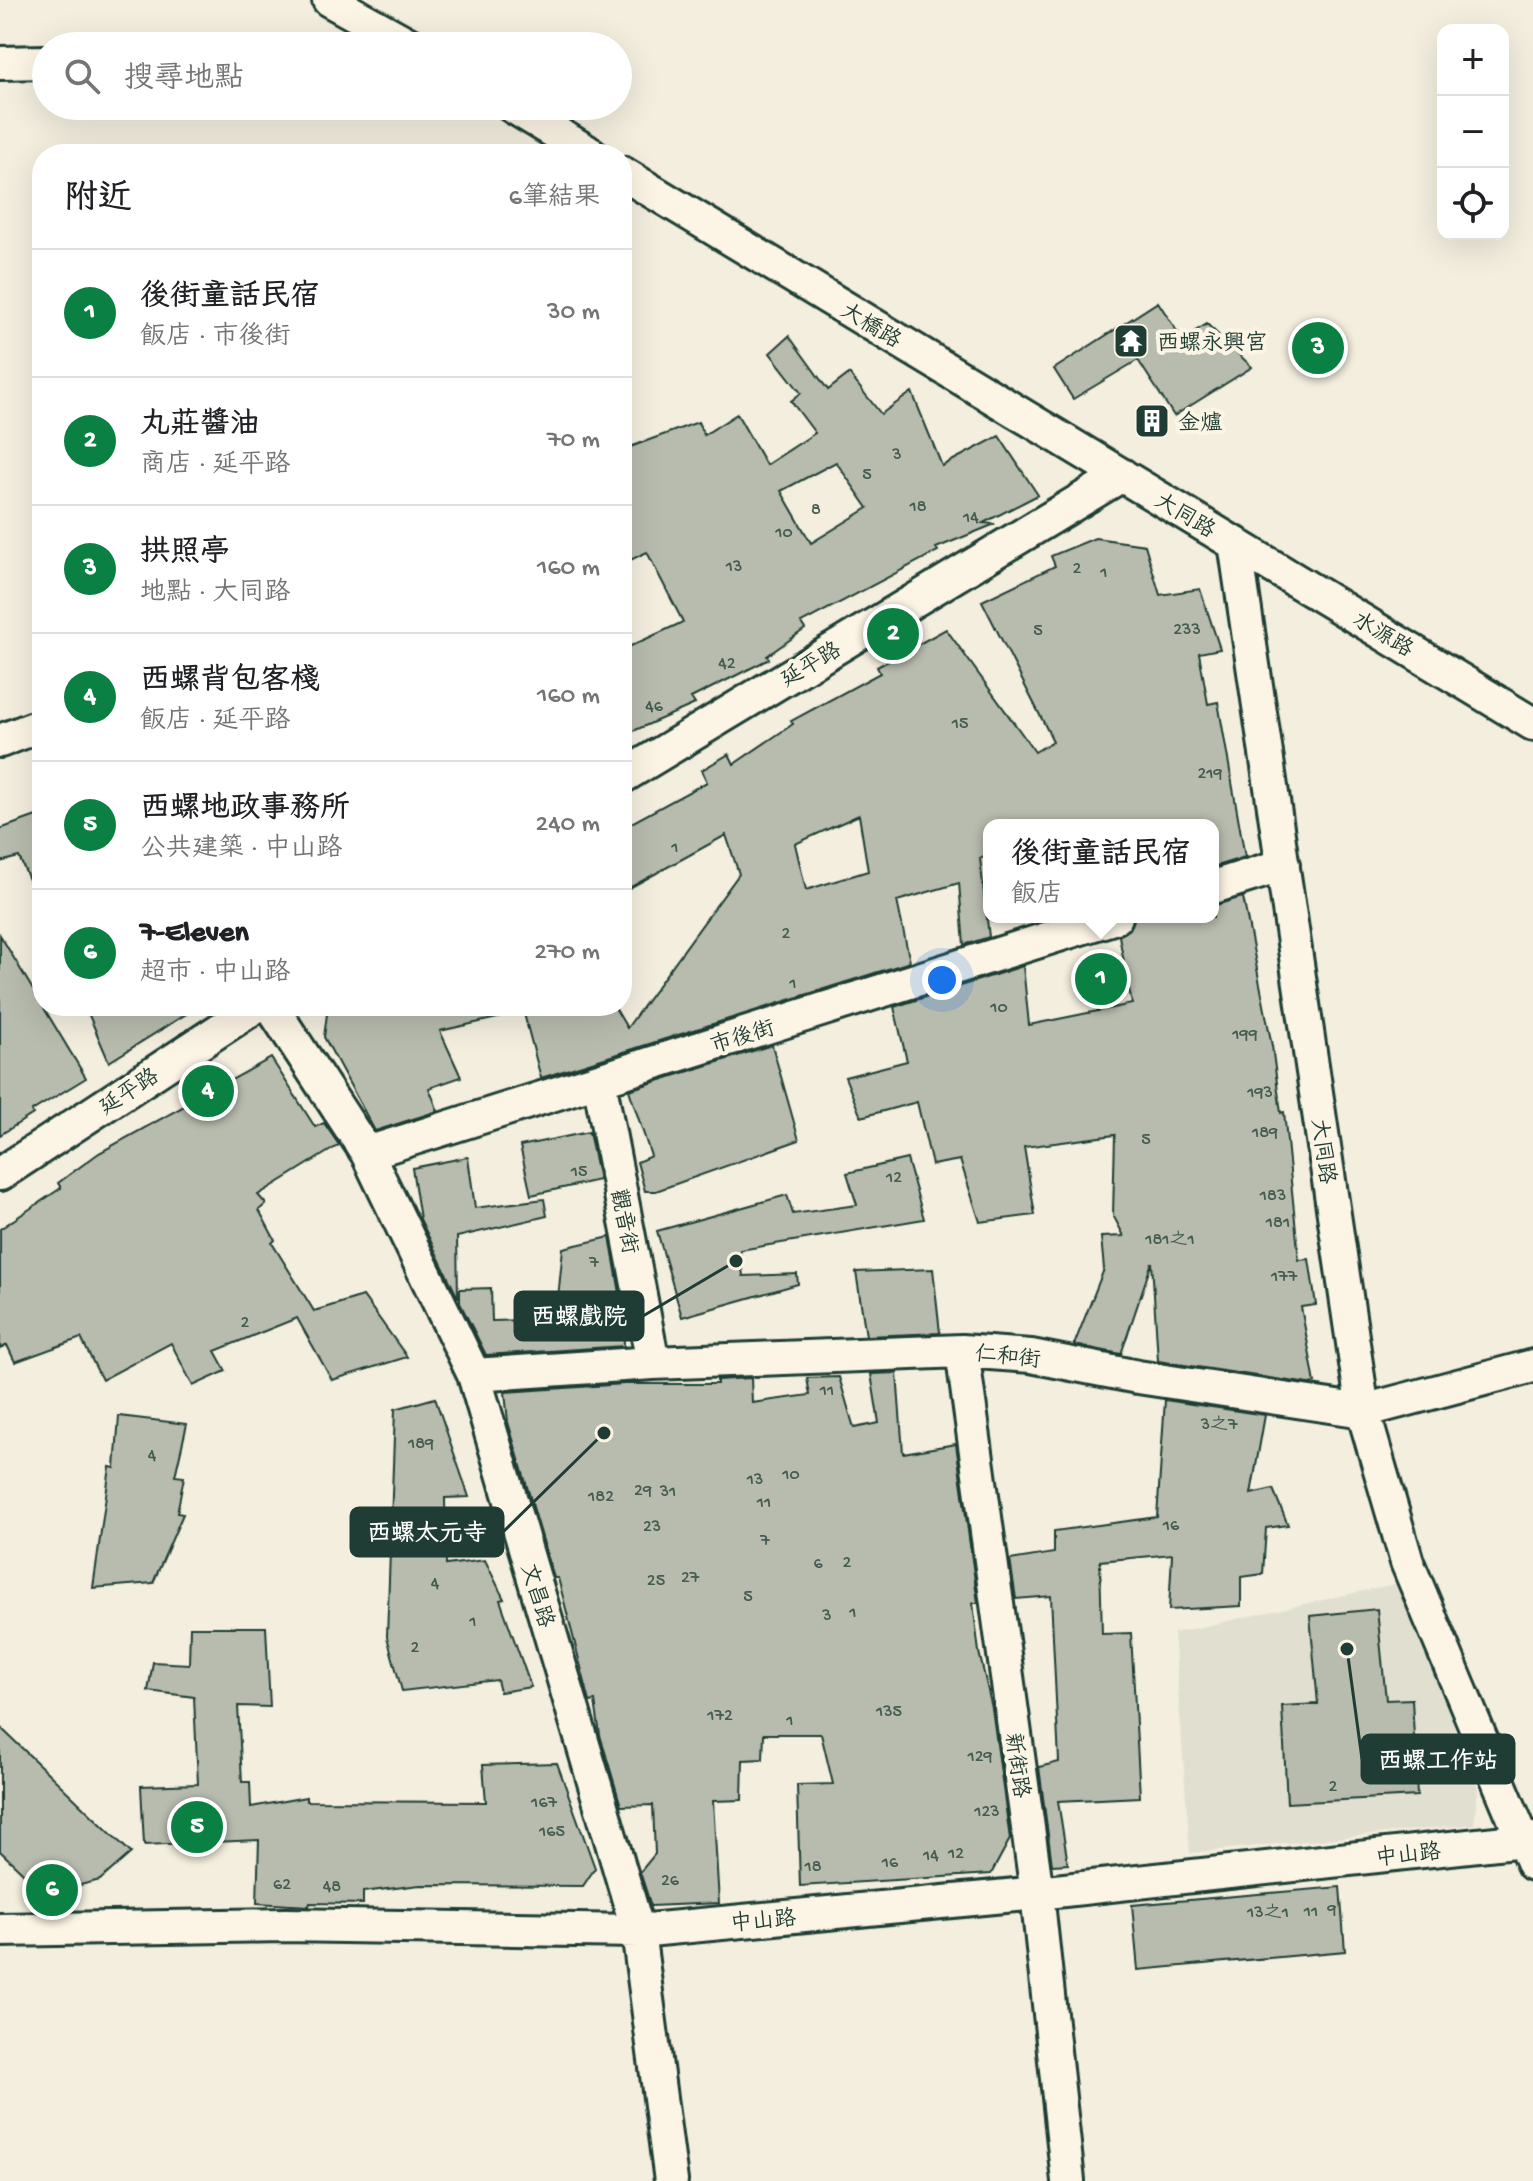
<!DOCTYPE html>
<html lang="zh-TW">
<meta charset="utf-8">
<style>
body{margin:0;font-family:"Gochi Hand","LXGW WenKai TC",sans-serif;background:#f6f6f6;color:#202124}
.controls{position:absolute;right:24px;top:24px;display:grid;overflow:hidden;border-radius:16px;box-shadow:0 8px 32px #0002}
.controls button{width:72px;height:72px;display:grid;place-items:center;padding:0;border:0;border-bottom:2px solid #e0e0e0;background:#fff;color:#202124;font:40px sans-serif}
.you{position:absolute;left:942px;top:980px;width:28px;height:28px;margin:-20px;border:6px solid #fff;border-radius:50%;background:#1a73e8;box-shadow:0 0 0 12px #1a73e833}
.badge{display:grid;place-items:center;width:52px;height:52px;border-radius:50%;background:#0b8043;color:#fff;font-size:26px;font-weight:700}
.pin{position:absolute;translate:-50% -50%;border:4px solid #fff;box-shadow:0 2px 8px #0006}
.popup{position:absolute;left:983px;top:819px;width:236px;height:104px;box-sizing:border-box;display:grid;place-content:center;border-radius:16px;background:#fff;filter:drop-shadow(0 2px 6px #0005);font-size:26px;white-space:nowrap;color:#757577}
.popup b{font-size:30px;color:#202124}
.popup::after{content:'';position:absolute;left:50%;top:100%;margin-left:-16px;border:16px solid transparent;border-top-color:#fff}
.list{margin:0;padding:0;list-style:none}
h2{display:flex;justify-content:space-between;align-items:center;height:104px;margin:0;padding:0 32px;font-size:34px}
h2 small{font-size:26px;font-weight:400;color:#757577}
.list li{display:grid;grid-template-columns:52px 1fr auto;gap:24px;align-items:center;box-sizing:border-box;height:128px;padding:0 32px;border-top:2px solid #e0e0e0}
.list b{display:block;font-size:30px;white-space:nowrap}
.list p{margin:0;font-size:26px;white-space:nowrap;color:#757577}
.list em{font-size:26px;font-style:normal;color:#757577}
.icon{flex:none;width:44px;height:44px;fill:none;stroke:currentColor;stroke-width:2;stroke-linecap:round;stroke-linejoin:round}
.map{position:relative;flex:none;width:1533px;height:2181px;overflow:hidden}
.search{position:absolute;background:#fff;box-shadow:0 8px 32px #0002;left:32px;top:32px;width:600px;height:88px;display:flex;align-items:center;gap:20px;box-sizing:border-box;padding:0 28px;border-radius:44px;color:#757577;font-size:30px}
.panel{position:absolute;background:#fff;box-shadow:0 8px 32px #0002;left:32px;top:144px;width:600px;height:872px;border-radius:32px}
.map>svg:first-child{display:block}
.built{fill:#e1dfd0}
.building{fill:#b8bcae;stroke:#1f3d34;stroke-width:2;fill-rule:evenodd}
.lines{fill:none;stroke-linecap:round;stroke-linejoin:round}
.minor-casing{stroke:#1f3d34;stroke-width:38}
.minor{stroke:#fcf5e5;stroke-width:32}
.labels{text-anchor:middle;stroke-width:8;stroke-linejoin:round;paint-order:stroke}
.number-label{font-size:18px;fill:#455d52}
.street-label{font-size:22px;fill:#1f3d34;stroke:#fcf5e5}
.poi-label{font-size:22px;fill:#1f3d34;stroke:#fcf5e5;text-anchor:start}
.leader{fill:none;stroke:#1f3d34;stroke-width:3}
.callout-dot{fill:#1f3d34;stroke:#fcf5e5;stroke-width:3}
.callout{fill:#1f3d34;stroke:#1f3d34;stroke-width:3}
.callout-label{font-size:24px;text-anchor:middle;font-weight:bold;fill:#fff}
</style>
<div class="map">
<svg width="1533" height="2181" viewBox="0 0 1533 2181">
<rect width="100%" height="100%" fill="#f3eede"/>
<filter id="ink" filterUnits="userSpaceOnUse"><feTurbulence type="fractalNoise" baseFrequency=".0125" numOctaves="2"/><feDisplacementMap in="SourceGraphic" scale="16" xChannelSelector="R" yChannelSelector="G"/><feConvolveMatrix kernelMatrix="1 2 1 2 8 2 1 2 1" color-interpolation-filters="sRGB"/></filter>
<g filter="url(#ink)">
<path class="built" d="M 1399,1583 L 1478,1788 L 1474,1824 L 1190,1853 L 1174,1633 Z"/>
<path class="building" d="M 1158,302 L 1182,339 L 1207,324 L 1252,367 L 1174,416 L 1138,360 L 1073,399 L 1054,369 Z
M1306 347a12 12 0 1 1 24 0a12 12 0 1 1-24 0Z
M 789,336 L 828,390 L 849,374 L 881,414 L 912,392 L 942,466 L 999,436 L 1038,495 L 983,523 L 995,524 L 936,548 L 938,551 L 801,623 L 805,629 L 767,656 L 769,659 L 691,698 L 695,704 L 622,736 L 622,650 L 683,622 L 647,552 L 622,564 L 622,450 L 698,422 L 704,435 L 737,414 L 766,465 L 815,433 L 791,401 L 801,393 L 770,353 ZM 836,462 L 868,508 L 811,543 L 781,491 Z
M 1095,538 L 1145,545 L 1160,595 L 1200,589 L 1220,649 L 1199,653 L 1208,704 L 1218,702 L 1245,857 L 1213,867 L 1213,825 L 989,825 L 989,857 L 980,858 L 989,937 L 964,945 L 959,883 L 897,901 L 910,962 L 541,1078 L 522,1006 L 614,1006 L 627,1028 L 739,874 L 726,835 L 622,892 L 622,828 L 707,782 L 702,770 L 729,754 L 734,764 L 793,724 L 791,721 L 880,673 L 877,667 L 946,629 L 1035,752 L 1053,741 L 982,601 L 1055,566 L 1051,556 ZM 859,815 L 868,871 L 806,890 L 795,844 Z
M 42,814 L 42,909 L 19,857 L 0,862 L 0,829 Z
M 1243,897 L 1272,1046 L 1281,1113 L 1284,1112 L 1299,1260 L 1309,1259 L 1316,1305 L 1301,1307 L 1315,1383 L 1309,1384 L 1158,1361 L 1152,1262 L 1121,1354 L 1074,1345 L 1104,1269 L 1101,1237 L 1124,1236 L 1113,1215 L 1115,1135 L 1024,1147 L 1035,1215 L 980,1222 L 960,1160 L 932,1165 L 917,1102 L 861,1117 L 845,1077 L 907,1061 L 894,1007 L 1023,966 L 1029,1025 L 1132,1004 L 1119,936 L 1130,929 L 1134,917 L 1213,917 L 1213,905 Z
M 0,935 L 86,1078 L 32,1111 L 33,1114 L 0,1135 Z
M 85,1006 L 199,1006 L 109,1062 Z
M 328,1006 L 501,1006 L 502,1017 L 440,1031 L 461,1077 L 429,1088 L 438,1111 L 375,1131 L 324,1037 Z
M 772,1045 L 799,1140 L 656,1191 L 645,1191 L 637,1162 L 651,1156 L 629,1090 Z
M 271,1058 L 315,1127 L 324,1123 L 339,1145 L 258,1195 L 266,1204 L 259,1210 L 275,1240 L 272,1243 L 314,1311 L 363,1296 L 407,1357 L 332,1380 L 297,1318 L 215,1351 L 226,1371 L 193,1386 L 171,1343 L 102,1380 L 81,1338 L 15,1362 L 7,1345 L 0,1349 L 0,1229 L 61,1188 L 58,1183 L 99,1153 Z
M 589,1132 L 599,1180 L 531,1195 L 520,1146 Z
M 468,1157 L 475,1208 L 544,1199 L 547,1216 L 457,1237 L 458,1298 L 420,1219 L 412,1168 Z
M 907,1159 L 924,1219 L 740,1250 L 743,1276 L 797,1274 L 798,1284 L 682,1317 L 657,1231 L 787,1195 L 793,1214 L 857,1205 L 847,1173 Z
M 610,1237 L 623,1310 L 624,1346 L 486,1355 L 460,1303 L 460,1289 L 491,1288 L 492,1321 L 556,1319 L 563,1248 Z
M 933,1269 L 940,1333 L 866,1336 L 856,1272 Z
M 897,1373 L 903,1453 L 956,1444 L 978,1603 L 973,1603 L 979,1652 L 992,1708 L 1010,1839 L 991,1874 L 800,1886 L 797,1785 L 833,1784 L 821,1734 L 764,1734 L 763,1759 L 743,1760 L 742,1800 L 713,1801 L 719,1903 L 651,1906 L 640,1872 L 655,1854 L 653,1805 L 621,1806 L 600,1735 L 595,1701 L 590,1702 L 558,1578 L 554,1578 L 508,1422 L 505,1392 L 625,1384 L 717,1384 L 717,1380 L 751,1378 L 752,1403 L 810,1395 L 807,1378 L 839,1377 L 854,1428 L 879,1423 L 871,1374 Z
M 435,1398 L 469,1497 L 445,1498 L 446,1565 L 485,1560 L 504,1599 L 500,1600 L 531,1687 L 500,1692 L 497,1680 L 402,1691 L 387,1637 L 395,1409 Z
M 1165,1400 L 1265,1415 L 1251,1494 L 1273,1489 L 1288,1525 L 1266,1528 L 1263,1574 L 1241,1577 L 1241,1606 L 1169,1610 L 1172,1554 L 1100,1561 L 1102,1634 L 1131,1633 L 1140,1797 L 1058,1801 L 1068,1864 L 1052,1865 L 1039,1767 L 1059,1762 L 1051,1596 L 1016,1599 L 1010,1560 L 1054,1553 L 1054,1531 L 1157,1517 Z
M 119,1416 L 187,1424 L 175,1476 L 184,1477 L 177,1513 L 183,1514 L 153,1583 L 93,1588 L 110,1467 L 115,1468 Z
M 1377,1609 L 1386,1700 L 1412,1699 L 1417,1796 L 1287,1803 L 1282,1706 L 1318,1704 L 1310,1616 Z
M 190,1627 L 266,1627 L 270,1707 L 238,1706 L 242,1782 L 250,1782 L 251,1807 L 306,1797 L 306,1801 L 486,1802 L 483,1765 L 557,1763 L 595,1868 L 583,1886 L 420,1885 L 363,1892 L 363,1904 L 310,1903 L 309,1906 L 257,1903 L 259,1840 L 144,1845 L 141,1786 L 198,1784 L 194,1697 L 148,1691 L 153,1662 L 189,1664 Z
M 0,1727 L 131,1853 L 100,1880 L 45,1894 L 0,1851 Z
M 1340,1887 L 1345,1951 L 1138,1970 L 1132,1905 Z"/>
<g class="lines">
<defs>
<path id="minor" d="M 329,0 L 412,46
M 0,63 L 46,62
M 512,106 L 591,154
M 622,173 L 1533,724
M 1235,543 L 1363,1411 L 1407,1562 L 1533,1864
M 0,741 L 42,725
M 622,777 L 1122,475
M 1213,887 L 1283,865
M 271,1006 L 367,1153 L 474,1375 L 638,1931 L 671,2181
M 599,1080 L 653,1363
M 367,1153 L 1116,917
M 0,1174 L 256,1006
M 962,1351 L 1037,1893 L 1068,2181
M 474,1375 L 653,1363 L 962,1351 L 1031,1356 L 1138,1377 L 1363,1411 L 1533,1366
M 0,1930 L 285,1925 L 638,1931 L 1037,1893 L 1533,1839"/>
</defs>
<use href="#minor" class="minor-casing"/>
<use href="#minor" class="minor"/>
</g>
</g>
<defs>
<symbol id="temple-square" viewBox="-11 -11 22 22"><rect x="-9" y="-9" width="18" height="18" rx="4" fill="#1f3d34" stroke="#fcf5e5"/><path d="M0-6L5-2H3V0L6.5 2.5H4V6H1.5V3h-3V6H-4V2.5H-6.5L-3 0V-2H-5Z" fill="#fff"/></symbol>
<symbol id="building-square" viewBox="-11 -11 22 22"><rect x="-9" y="-9" width="18" height="18" rx="4" fill="#1f3d34" stroke="#fcf5e5"/><path d="M-4-6H4V6H1V3H-1V6H-4ZM-2.5-4.3h1.7v1.8h-1.7ZM.8-4.3h1.7v1.8H.8ZM-2.5-1h1.7V.8h-1.7ZM.8-1h1.7V.8H.8Z" fill="#fff"/></symbol>
</defs>
<g fill-rule="evenodd">
<use href="#temple-square" x="1111" y="321" width="40" height="40"/>
<use href="#building-square" x="1132" y="401" width="40" height="40"/>
</g>
<g class="labels">
<g class="number-label">
<text x="897" y="459">3</text>
<text x="867" y="479">5</text>
<text x="918" y="511">18</text>
<text x="816" y="514">8</text>
<text x="971" y="522">14</text>
<text x="784" y="537">10</text>
<text x="734" y="571">13</text>
<text x="1077" y="573">2</text>
<text x="1104" y="577">1</text>
<text x="1187" y="634">233</text>
<text x="1038" y="635">5</text>
<text x="727" y="668">42</text>
<text x="654" y="711">46</text>
<text x="960" y="728">15</text>
<text x="1210" y="778">219</text>
<text x="675" y="852">1</text>
<text x="786" y="938">2</text>
<text x="793" y="988">1</text>
<text x="999" y="1012">10</text>
<text x="1245" y="1039">199</text>
<text x="1260" y="1097">193</text>
<text x="1265" y="1137">189</text>
<text x="1146" y="1144">5</text>
<text x="579" y="1176">15</text>
<text x="894" y="1182">12</text>
<text x="1273" y="1200">183</text>
<text x="1278" y="1227">181</text>
<text x="1170" y="1244">181之1</text>
<text x="594" y="1267">7</text>
<text x="1284" y="1281">177</text>
<text x="245" y="1327">2</text>
<text x="827" y="1395">11</text>
<text x="1219" y="1429">3之7</text>
<text x="421" y="1448">189</text>
<text x="152" y="1460">4</text>
<text x="791" y="1479">10</text>
<text x="755" y="1484">13</text>
<text x="643" y="1495">29</text>
<text x="668" y="1496">31</text>
<text x="601" y="1501">182</text>
<text x="764" y="1507">11</text>
<text x="1171" y="1530">16</text>
<text x="652" y="1531">23</text>
<text x="765" y="1545">7</text>
<text x="847" y="1567">2</text>
<text x="818" y="1568">6</text>
<text x="690" y="1582">27</text>
<text x="656" y="1585">25</text>
<text x="435" y="1588">4</text>
<text x="748" y="1601">5</text>
<text x="853" y="1617">1</text>
<text x="827" y="1620">3</text>
<text x="473" y="1626">1</text>
<text x="415" y="1652">2</text>
<text x="889" y="1716">135</text>
<text x="720" y="1720">172</text>
<text x="790" y="1725">1</text>
<text x="980" y="1761">129</text>
<text x="1333" y="1791">2</text>
<text x="544" y="1807">167</text>
<text x="987" y="1816">123</text>
<text x="552" y="1836">165</text>
<text x="956" y="1858">12</text>
<text x="931" y="1860">14</text>
<text x="890" y="1867">16</text>
<text x="813" y="1871">18</text>
<text x="670" y="1885">26</text>
<text x="282" y="1889">62</text>
<text x="332" y="1891">48</text>
<text x="1332" y="1914">9</text>
<text x="1311" y="1916">11</text>
<text x="1268" y="1917">13之1</text>
</g>
<g class="street-label">
<text transform="translate(872 324) rotate(31)" y="8">大橋路</text>
<text transform="translate(1186 514) rotate(31)" y="8">大同路</text>
<text transform="translate(1384 633) rotate(31)" y="8">水源路</text>
<text transform="translate(810 663) rotate(-31)" y="8">延平路</text>
<text transform="translate(742 1035) rotate(-17)" y="8">市後街</text>
<text transform="translate(128 1090) rotate(-33)" y="8">延平路</text>
<text transform="translate(1325 1151) rotate(82)" y="8">大同路</text>
<text transform="translate(626 1221) rotate(79)" y="8">觀音街</text>
<text transform="translate(1008 1355) rotate(6)" y="8">仁和街</text>
<text transform="translate(539 1595) rotate(73)" y="8">文昌路</text>
<text transform="translate(1019 1765) rotate(82)" y="8">新街路</text>
<text transform="translate(1408 1853) rotate(-6)" y="8">中山路</text>
<text transform="translate(763 1919) rotate(-5)" y="8">中山路</text>
</g>
<g class="poi-label">
<text x="1157" y="349">西螺永興宮</text>
<text x="1178" y="429">金爐</text>
</g>
</g>
<path class="leader" d="M736 1261L643 1316M604 1433L503 1532M1347 1649L1362 1759"/>
<g class="callout-dot">
<circle cx="736" cy="1261" r="8"/>
<circle cx="604" cy="1433" r="8"/>
<circle cx="1347" cy="1649" r="8"/>
</g>
<g class="callout">
<rect x="515" y="1292" width="128" height="48" rx="8"/>
<rect x="351" y="1508" width="152" height="48" rx="8"/>
<rect x="1362" y="1735" width="152" height="48" rx="8"/>
</g>
<g class="callout-label">
<text x="579" y="1324">西螺戲院</text>
<text x="427" y="1540">西螺太元寺</text>
<text x="1438" y="1768">西螺工作站</text>
</g>
</svg>
<div class="controls">
<button>+</button>
<button>−</button>
<button><svg class="icon" aria-label="locate" viewBox="0 0 24 24"><circle cx="12" cy="12" r="6"/><path d="M12 2v4M12 18v4M2 12h4M18 12h4"/></svg></button>
</div>
<div class="you"></div>
<div class="pin badge" style="left:1101px;top:979px">1</div>
<div class="popup"><b>後街童話民宿</b>飯店</div>
<div class="pin badge" style="left:893px;top:634px">2</div>
<div class="pin badge" style="left:1318px;top:348px">3</div>
<div class="pin badge" style="left:208px;top:1091px">4</div>
<div class="pin badge" style="left:197px;top:1827px">5</div>
<div class="pin badge" style="left:52px;top:1890px">6</div>
<div class="search"><svg class="icon" aria-label="search" viewBox="0 0 24 24"><circle cx="10" cy="10" r="6"/><path d="M15 15l6 6"/></svg>搜尋地點</div>
<section class="panel">
<h2>附近<small>6筆結果</small></h2>
<ul class="list">
<li><span class="badge">1</span><div><b>後街童話民宿</b><p>飯店 · 市後街</p></div><em>30 m</em></li>
<li><span class="badge">2</span><div><b>丸莊醬油</b><p>商店 · 延平路</p></div><em>70 m</em></li>
<li><span class="badge">3</span><div><b>拱照亭</b><p>地點 · 大同路</p></div><em>160 m</em></li>
<li><span class="badge">4</span><div><b>西螺背包客棧</b><p>飯店 · 延平路</p></div><em>160 m</em></li>
<li><span class="badge">5</span><div><b>西螺地政事務所</b><p>公共建築 · 中山路</p></div><em>240 m</em></li>
<li><span class="badge">6</span><div><b>7-Eleven</b><p>超市 · 中山路</p></div><em>270 m</em></li>
</ul>
</section>
</div>
